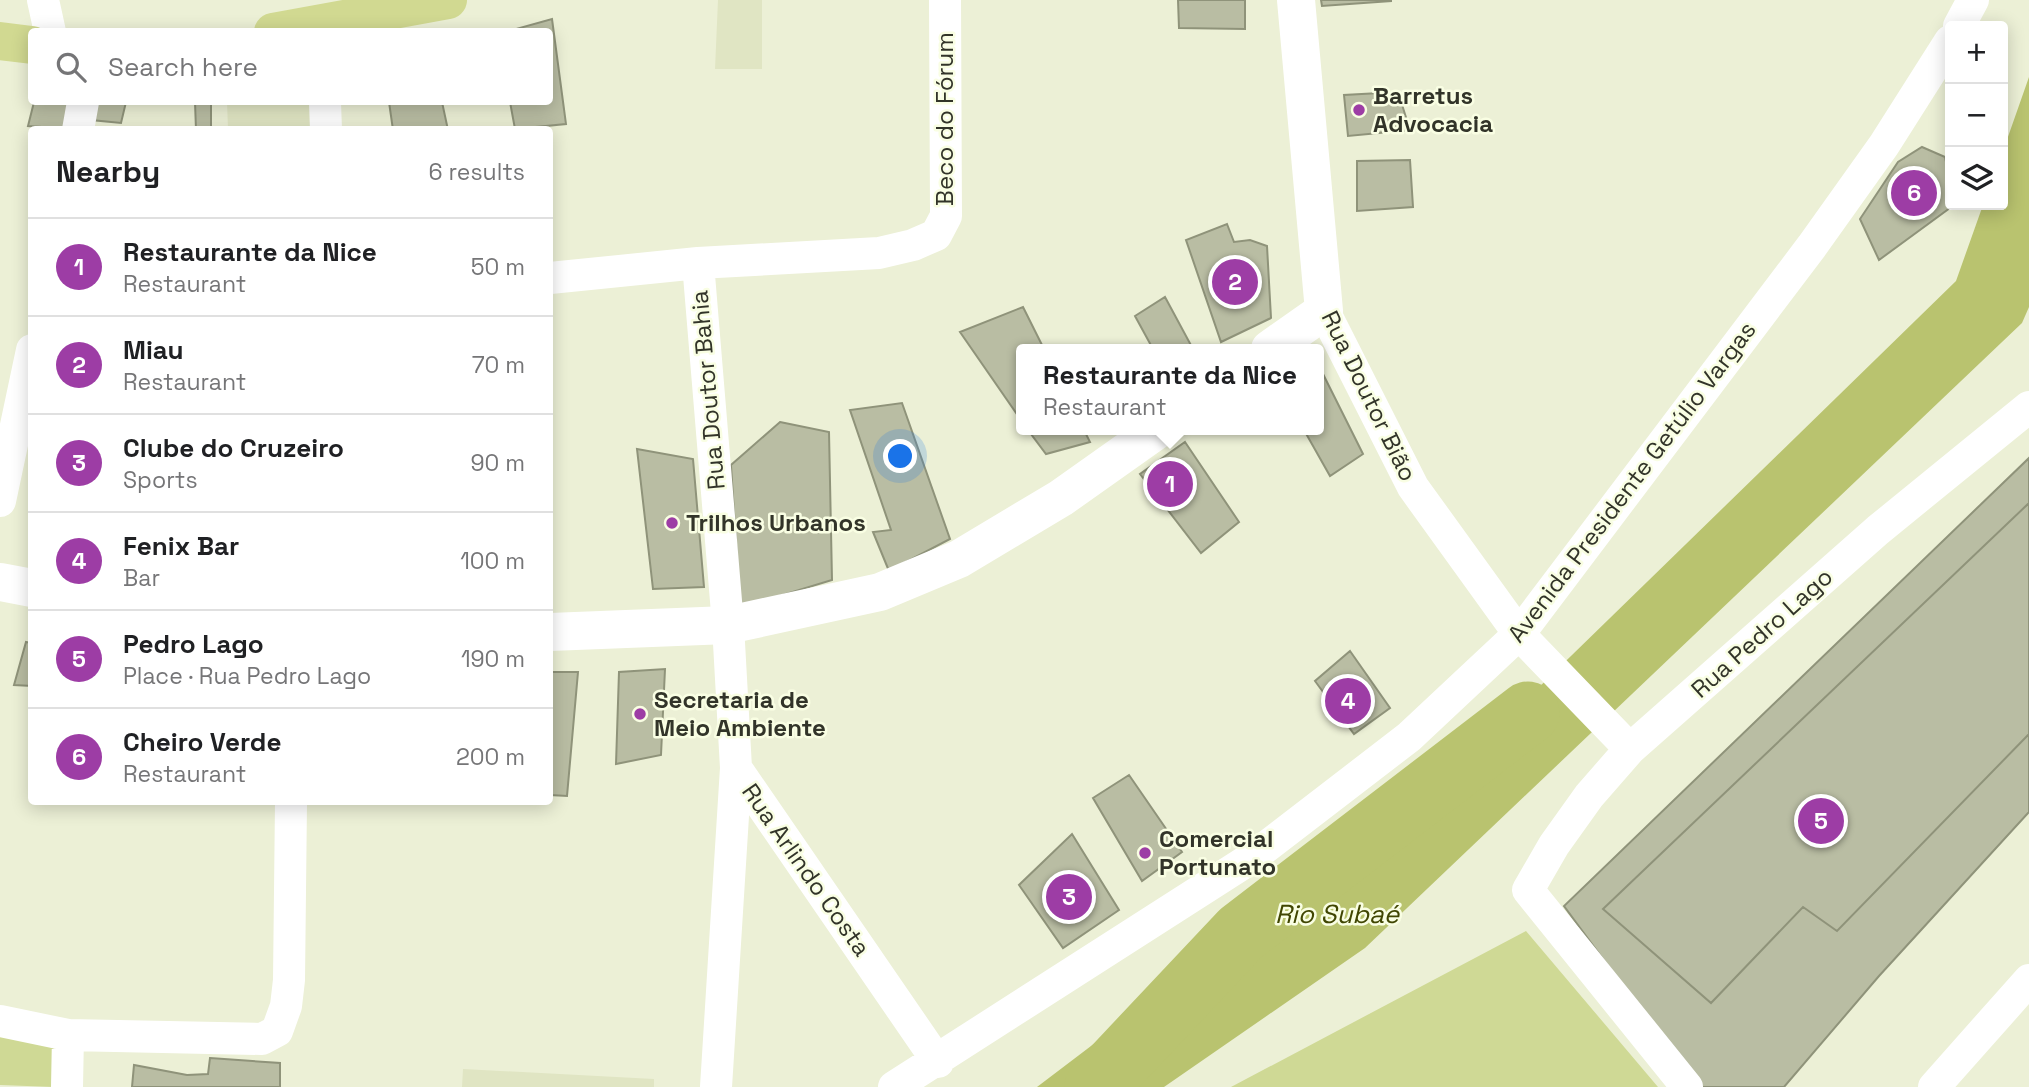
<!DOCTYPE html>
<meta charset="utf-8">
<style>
body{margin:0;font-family:"Space Grotesk",sans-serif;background:#f2f2f2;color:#202124}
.controls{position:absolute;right:21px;top:21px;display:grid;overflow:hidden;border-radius:7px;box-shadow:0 4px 18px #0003}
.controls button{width:63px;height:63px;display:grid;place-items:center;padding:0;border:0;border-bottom:2px solid #e0e0e0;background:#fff;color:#202124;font:35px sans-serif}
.you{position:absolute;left:901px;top:457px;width:24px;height:24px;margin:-18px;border:5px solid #fff;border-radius:50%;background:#1a73e8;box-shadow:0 0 0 10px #1a73e833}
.badge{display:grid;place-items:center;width:46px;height:46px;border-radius:50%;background:#9d3da5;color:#fff;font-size:23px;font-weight:700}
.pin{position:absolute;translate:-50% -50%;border:4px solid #fff;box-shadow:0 2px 7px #0006}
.popup{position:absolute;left:1016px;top:344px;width:308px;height:91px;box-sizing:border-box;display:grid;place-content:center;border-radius:7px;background:#fff;filter:drop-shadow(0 2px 5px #0005);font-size:23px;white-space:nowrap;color:#757577}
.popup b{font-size:26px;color:#202124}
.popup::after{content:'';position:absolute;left:50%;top:100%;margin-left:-14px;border:14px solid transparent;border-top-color:#fff}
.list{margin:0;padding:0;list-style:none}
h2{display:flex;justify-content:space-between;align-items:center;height:91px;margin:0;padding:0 28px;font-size:30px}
h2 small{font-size:23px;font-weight:400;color:#757577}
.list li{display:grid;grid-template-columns:46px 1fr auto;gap:21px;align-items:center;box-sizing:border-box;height:98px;padding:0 28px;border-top:2px solid #e0e0e0}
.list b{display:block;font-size:26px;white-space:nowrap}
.list p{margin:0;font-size:23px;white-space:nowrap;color:#757577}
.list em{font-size:23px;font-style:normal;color:#757577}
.icon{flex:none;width:38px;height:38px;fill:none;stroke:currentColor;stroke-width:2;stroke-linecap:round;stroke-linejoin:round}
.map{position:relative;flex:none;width:2029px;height:1087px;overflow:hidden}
.search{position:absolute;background:#fff;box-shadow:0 4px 18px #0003;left:28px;top:28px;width:525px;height:77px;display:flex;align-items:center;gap:18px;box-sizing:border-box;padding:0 24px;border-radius:7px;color:#757577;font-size:26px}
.panel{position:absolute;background:#fff;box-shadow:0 4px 18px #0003;left:28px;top:126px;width:525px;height:679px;border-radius:7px}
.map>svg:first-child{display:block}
.built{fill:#e0e5c3}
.green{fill:#cfd995}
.water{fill:#b9c36f}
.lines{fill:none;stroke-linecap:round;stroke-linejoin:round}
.river{stroke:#b9c36f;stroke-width:63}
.building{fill:#b9bda3;stroke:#8f937a;stroke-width:2}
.minor{stroke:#fff;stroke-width:32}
.tertiary{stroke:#fff;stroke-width:38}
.primary{stroke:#d1d991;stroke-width:38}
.poi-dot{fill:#9d3da5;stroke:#f9fee3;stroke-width:2.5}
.labels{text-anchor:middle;stroke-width:5;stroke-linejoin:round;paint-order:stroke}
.poi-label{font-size:24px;font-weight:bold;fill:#323429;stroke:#f9fee3;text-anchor:start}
.street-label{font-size:24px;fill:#323429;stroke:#f9fee3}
.water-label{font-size:26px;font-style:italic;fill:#404602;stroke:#f9fee3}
</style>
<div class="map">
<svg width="2029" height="1087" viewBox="0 0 2029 1087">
<rect width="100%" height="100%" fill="#ecf0d6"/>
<path class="built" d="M 718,0 L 762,0 L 762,69 L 715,69 Z
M 227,102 L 318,102 L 319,129 L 228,129 Z
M 463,1069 L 654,1079 L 654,1087 L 462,1087 Z"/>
<path class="green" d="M 1526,931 L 1658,1087 L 1231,1087 Z
M 0,1034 L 51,1044 L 56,1053 L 54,1087 L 0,1085 Z"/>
<path class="water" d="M 2029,77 L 2029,307 L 2022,323 L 1365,948 L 1164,1087 L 1037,1087 L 1452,772 L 1956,281 L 1983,205 L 2003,205 L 2003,151 Z"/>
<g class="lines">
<path class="river" d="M 1096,1087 L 1241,933 L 1528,713"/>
</g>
<path class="building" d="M 1178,0 L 1245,0 L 1245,29 L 1179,28 Z
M 1321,0 L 1391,0 L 1391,1 L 1322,6 Z
M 552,19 L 566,124 L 515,129 L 510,102 L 550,102 L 550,32 L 505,32 Z
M 1398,92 L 1410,130 L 1348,136 L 1344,95 Z
M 34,102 L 76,102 L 69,129 L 28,126 Z
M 95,102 L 126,102 L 121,123 L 91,120 Z
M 195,102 L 211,102 L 211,129 L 196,130 Z
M 389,102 L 442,102 L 448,130 L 393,130 Z
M 1922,147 L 1945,157 L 1950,181 L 1950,205 L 1954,205 L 1879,260 L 1860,219 L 1898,162 Z
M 1410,160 L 1413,207 L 1357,211 L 1357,161 Z
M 1227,224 L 1234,242 L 1250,240 L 1267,246 L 1271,318 L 1221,342 L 1186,240 Z
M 1165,297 L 1193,349 L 1153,349 L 1135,316 Z
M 1023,307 L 1044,349 L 1021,349 L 1021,420 L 960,332 Z
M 1319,366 L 1363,454 L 1330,476 L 1304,430 L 1319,430 Z
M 902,403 L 950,539 L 889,571 L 873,532 L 891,530 L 850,410 Z
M 780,422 L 829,432 L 832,580 L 740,608 L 731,465 Z
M 1028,430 L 1084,430 L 1090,442 L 1046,454 Z
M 1185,442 L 1239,522 L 1201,553 L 1140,474 Z
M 637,449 L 693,459 L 704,587 L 653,589 Z
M 2029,458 L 2029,812 L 1879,976 L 1784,1087 L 1697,1087 L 1564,906 Z
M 2029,503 L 2029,734 L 1837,931 L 1803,907 L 1711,1003 L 1603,909 Z
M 26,642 L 32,643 L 32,686 L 14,685 Z
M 1350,651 L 1390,708 L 1354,734 L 1315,681 Z
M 665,669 L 661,755 L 616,764 L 619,672 Z
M 550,672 L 578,672 L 567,796 L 550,795 Z
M 1129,775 L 1182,852 L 1142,881 L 1093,798 Z
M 1072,834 L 1119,910 L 1063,948 L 1019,885 Z
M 210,1058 L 280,1063 L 280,1087 L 132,1087 L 134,1065 L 187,1075 L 208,1074 Z"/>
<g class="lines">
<path class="minor" d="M 43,0 L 50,32
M 1959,26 L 1973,0
M 325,102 L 326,130
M 78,130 L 83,102
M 698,263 L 728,625 L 736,768 L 716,1087
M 550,278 L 698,263 L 879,253 L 913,245 L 936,235 L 946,216 L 945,0
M 1324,311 L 1413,487 L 1519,634 L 1630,749
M 0,501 L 32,350
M 736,768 L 938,1062
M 0,1021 L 68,1035 L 67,1087
M 68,1035 L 262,1039 L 277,1031 L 286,1006 L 289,980 L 291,802
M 894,1087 L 1253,857 L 1409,737 L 1519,634 L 1812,246 L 1884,145 L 1950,41
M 1687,1087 L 1528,890 L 1554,845 L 1589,796 L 1630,749 L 1878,530 L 2029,407
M 1934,1087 L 2029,980"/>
<path class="tertiary" d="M 1270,349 L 1324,311 L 1296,0
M 0,582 L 32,588
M 550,632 L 728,625 L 880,592 L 959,559 L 1061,498 L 1157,430"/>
<path class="primary" d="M 273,32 L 448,0
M 0,41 L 32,45"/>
</g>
<g class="poi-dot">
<circle cx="1359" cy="110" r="7"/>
<circle cx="672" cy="523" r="7"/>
<circle cx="640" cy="714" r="7"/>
<circle cx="1145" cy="853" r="7"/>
</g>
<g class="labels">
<g class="poi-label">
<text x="1373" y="104">Barretus<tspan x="1373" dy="28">Advocacia</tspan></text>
<text x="686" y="531">Trilhos Urbanos</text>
<text x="654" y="708">Secretaria de<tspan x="654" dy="28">Meio Ambiente</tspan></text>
<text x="1159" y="847">Comercial<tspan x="1159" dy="28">Portunato</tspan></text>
</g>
<g class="street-label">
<text transform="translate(945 119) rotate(-90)" y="8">Beco do Fórum</text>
<text transform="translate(708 390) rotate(-95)" y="8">Rua Doutor Bahia</text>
<text transform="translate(1369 396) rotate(64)" y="8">Rua Doutor Bião</text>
<text transform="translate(1632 482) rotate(-53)" y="8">Avenida Presidente Getúlio Vargas</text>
<text transform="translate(1762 633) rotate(-42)" y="8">Rua Pedro Lago</text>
<text transform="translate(806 870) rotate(55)" y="8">Rua Arlindo Costa</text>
</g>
<g class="water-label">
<text x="1337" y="923">Rio Subaé</text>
</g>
</g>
</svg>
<div class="controls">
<button>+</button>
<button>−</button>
<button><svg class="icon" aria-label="layers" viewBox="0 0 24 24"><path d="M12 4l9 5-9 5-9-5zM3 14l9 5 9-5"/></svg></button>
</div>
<div class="you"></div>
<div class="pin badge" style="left:1170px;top:484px">1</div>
<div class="popup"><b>Restaurante da Nice</b>Restaurant</div>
<div class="pin badge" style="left:1235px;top:282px">2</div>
<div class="pin badge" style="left:1069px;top:897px">3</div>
<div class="pin badge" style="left:1348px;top:701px">4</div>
<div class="pin badge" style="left:1821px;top:821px">5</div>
<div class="pin badge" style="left:1914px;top:193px">6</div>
<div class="search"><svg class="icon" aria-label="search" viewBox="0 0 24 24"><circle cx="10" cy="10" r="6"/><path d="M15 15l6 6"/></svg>Search here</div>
<section class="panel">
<h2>Nearby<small>6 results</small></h2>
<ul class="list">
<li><span class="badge">1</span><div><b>Restaurante da Nice</b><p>Restaurant</p></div><em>50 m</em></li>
<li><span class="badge">2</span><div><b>Miau</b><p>Restaurant</p></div><em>70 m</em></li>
<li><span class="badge">3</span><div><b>Clube do Cruzeiro</b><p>Sports</p></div><em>90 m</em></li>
<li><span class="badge">4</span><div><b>Fenix Bar</b><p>Bar</p></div><em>100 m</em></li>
<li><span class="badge">5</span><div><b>Pedro Lago</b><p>Place · Rua Pedro Lago</p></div><em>190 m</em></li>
<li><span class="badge">6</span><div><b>Cheiro Verde</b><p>Restaurant</p></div><em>200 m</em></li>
</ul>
</section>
</div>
